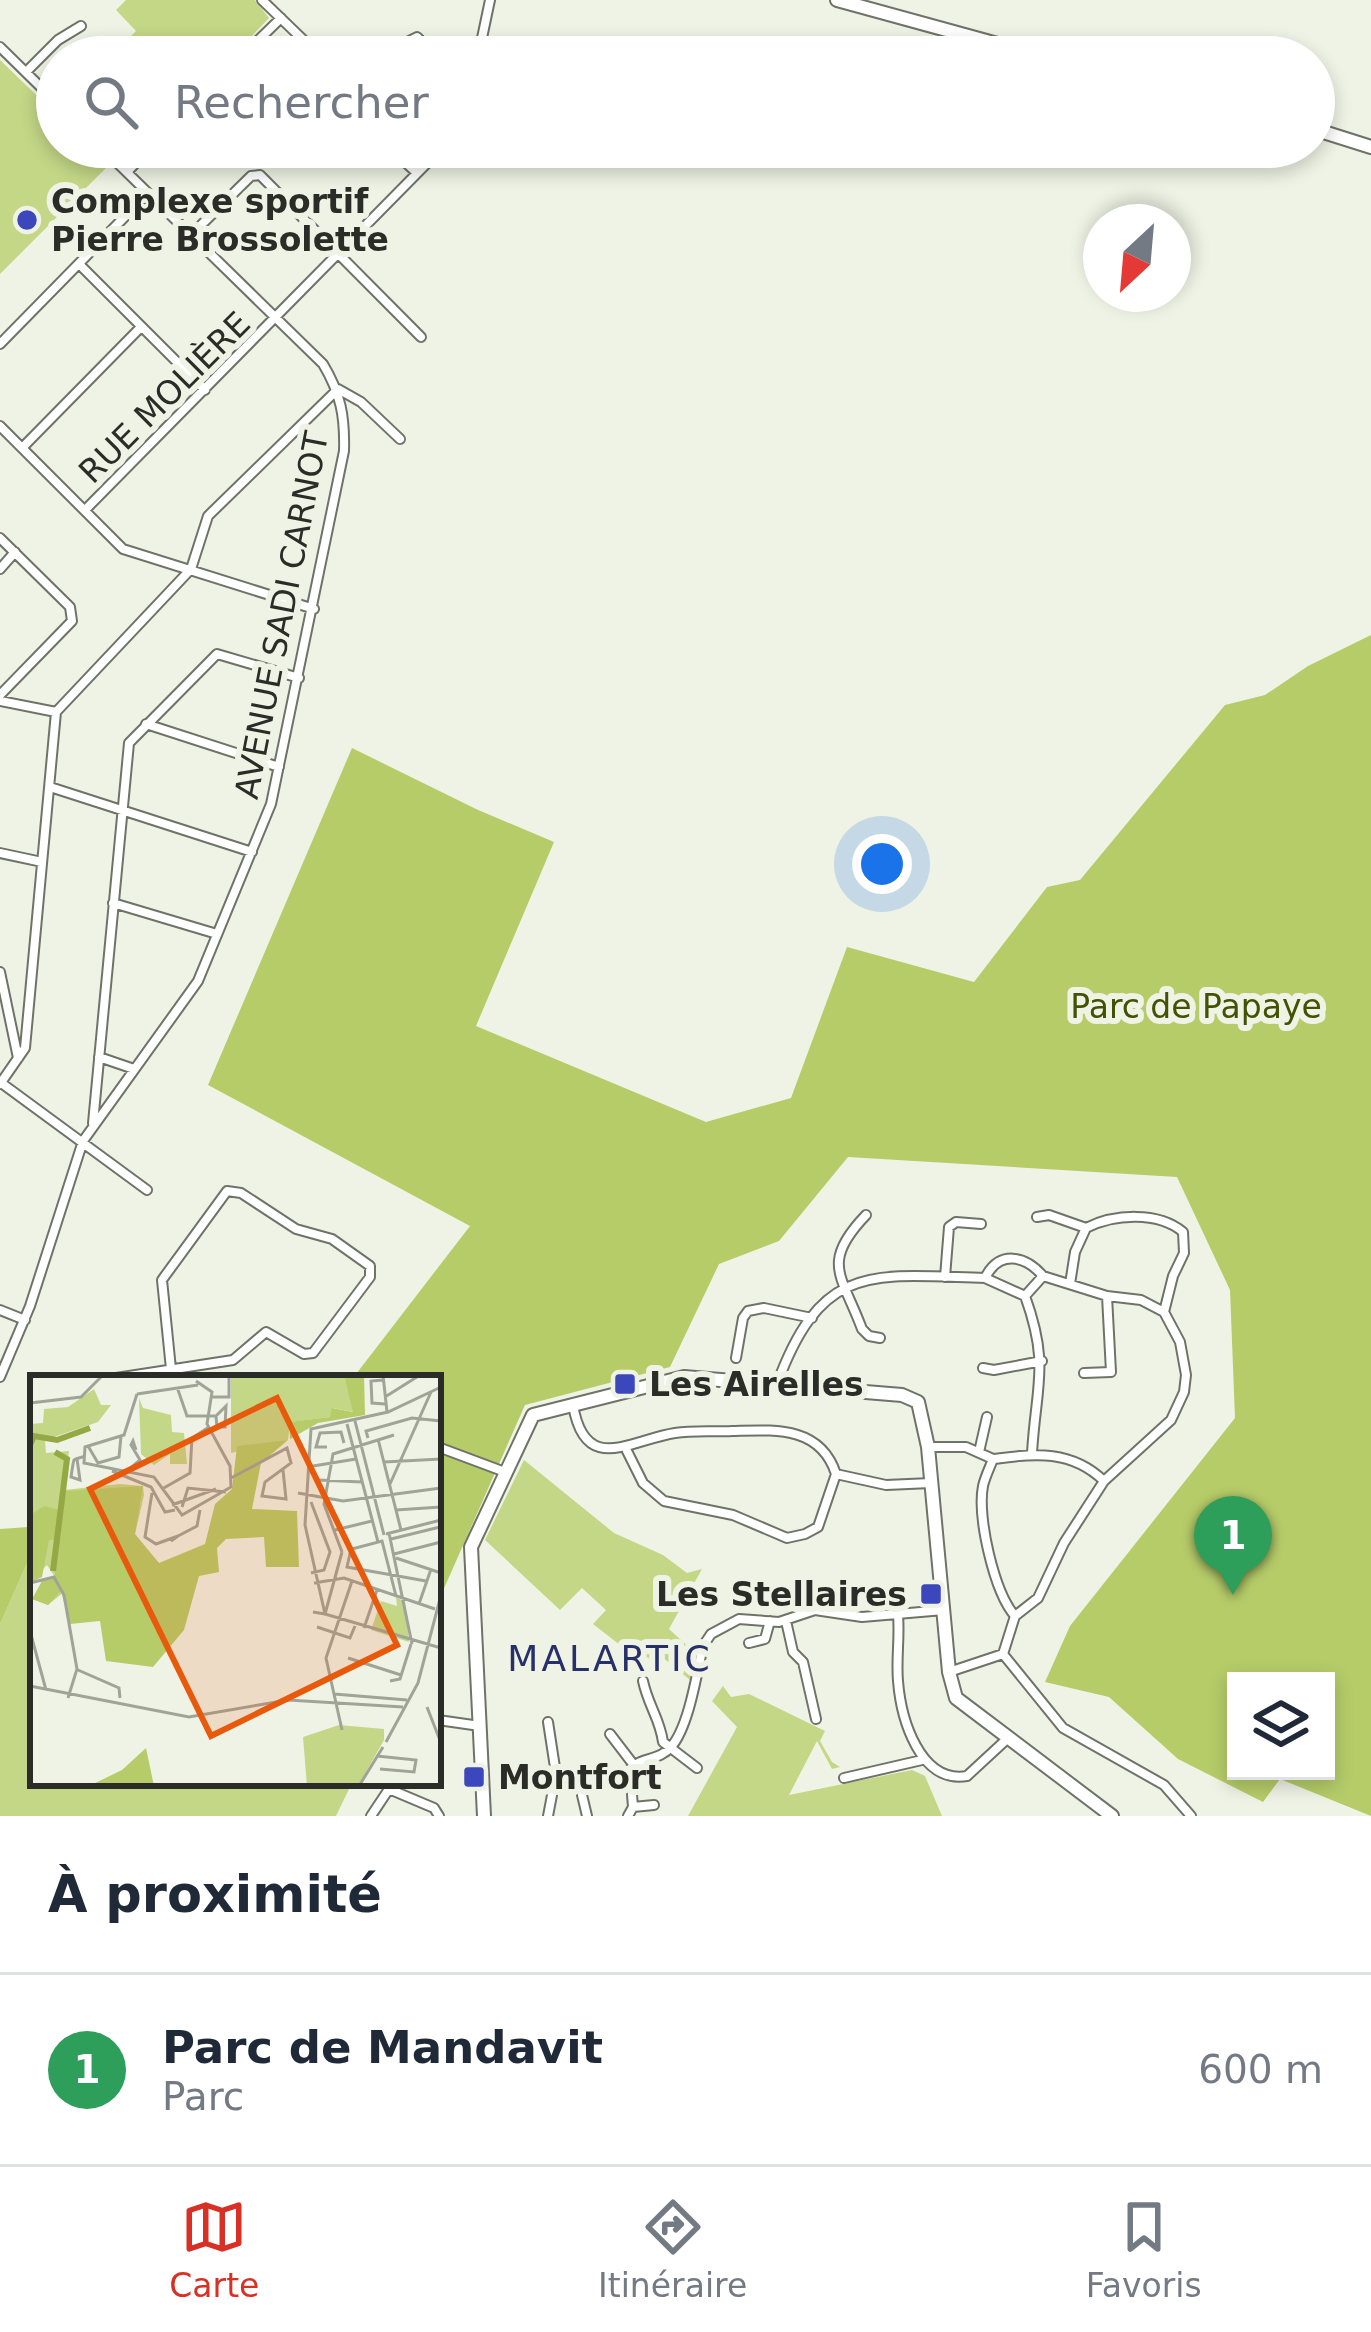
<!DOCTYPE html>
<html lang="fr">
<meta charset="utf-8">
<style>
body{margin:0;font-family:"DejaVu Sans",sans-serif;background:#f6f6f7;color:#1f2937}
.controls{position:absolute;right:36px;bottom:36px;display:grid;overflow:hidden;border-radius:0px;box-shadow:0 6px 18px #0003}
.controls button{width:108px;height:108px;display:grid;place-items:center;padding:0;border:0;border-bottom:3px solid #e0e1e3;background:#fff;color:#1f2937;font:60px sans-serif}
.compass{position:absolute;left:1083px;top:204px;width:108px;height:108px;border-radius:50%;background:#fff;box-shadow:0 6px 18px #0003;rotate:206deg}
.you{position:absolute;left:882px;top:864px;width:42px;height:42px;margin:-30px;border:9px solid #fff;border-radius:50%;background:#1a73e8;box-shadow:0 0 0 18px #1a73e833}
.badge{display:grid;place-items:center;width:78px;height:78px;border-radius:50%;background:#d93025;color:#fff;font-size:39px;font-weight:700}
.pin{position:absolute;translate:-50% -99px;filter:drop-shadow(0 3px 6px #0008)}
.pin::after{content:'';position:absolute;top:63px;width:42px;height:36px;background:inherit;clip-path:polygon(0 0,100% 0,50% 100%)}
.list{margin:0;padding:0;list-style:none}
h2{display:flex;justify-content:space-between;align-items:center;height:156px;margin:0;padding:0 48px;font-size:51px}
h2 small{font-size:39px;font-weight:400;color:#747a83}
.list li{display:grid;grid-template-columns:78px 1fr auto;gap:36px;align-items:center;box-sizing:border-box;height:192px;padding:0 48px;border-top:3px solid #e0e1e3}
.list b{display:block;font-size:45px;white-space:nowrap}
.list p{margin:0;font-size:39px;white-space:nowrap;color:#747a83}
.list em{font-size:39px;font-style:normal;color:#747a83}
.icon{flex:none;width:66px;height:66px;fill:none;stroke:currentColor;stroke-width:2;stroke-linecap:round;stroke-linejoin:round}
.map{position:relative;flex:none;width:1371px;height:1816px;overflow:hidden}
.search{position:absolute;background:#fff;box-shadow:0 6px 18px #0003;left:36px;right:36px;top:36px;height:132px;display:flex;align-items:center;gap:30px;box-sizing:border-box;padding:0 42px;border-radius:66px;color:#747a83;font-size:45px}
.sheet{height:348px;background:#fff}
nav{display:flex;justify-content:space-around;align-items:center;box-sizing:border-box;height:168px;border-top:3px solid #e0e1e3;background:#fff;font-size:33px;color:#747a83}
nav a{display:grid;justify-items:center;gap:6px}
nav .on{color:#d93025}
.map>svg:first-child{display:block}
.green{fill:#c4d786}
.forest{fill:#b6cc69;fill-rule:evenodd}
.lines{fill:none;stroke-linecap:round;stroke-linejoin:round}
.street-casing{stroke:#6f7367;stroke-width:12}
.secondary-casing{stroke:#6f7367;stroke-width:16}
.street{stroke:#fff;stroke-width:8}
.secondary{stroke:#fff;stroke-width:12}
.poi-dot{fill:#3c47bb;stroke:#eff3e5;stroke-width:4.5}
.labels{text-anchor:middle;stroke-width:12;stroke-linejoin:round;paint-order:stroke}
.poi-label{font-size:33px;font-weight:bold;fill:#2b2c27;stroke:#eff3e5;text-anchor:start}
.street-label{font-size:33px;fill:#2b2c27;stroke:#eff3e5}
.park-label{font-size:33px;fill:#445103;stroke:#eff3e5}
.neighbourhood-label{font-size:36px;letter-spacing:3px;fill:#273069;stroke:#eff3e5}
.inset-river{fill:none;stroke:#94a945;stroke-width:6}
.inset-road{fill:none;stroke:#a1a399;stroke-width:3}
.view{fill:#e8590c;fill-opacity:0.15;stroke:#e8590c;stroke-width:6}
.inset-edge{fill:none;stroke:#2b2c27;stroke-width:6}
</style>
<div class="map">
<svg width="1371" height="1816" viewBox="0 0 1371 1816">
<rect width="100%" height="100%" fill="#eff3e5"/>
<path class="green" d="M 126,0 L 255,0 L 269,18 L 232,57 L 110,57 L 136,31 L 116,10 Z
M 0,60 L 57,115 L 57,147 L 90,147 L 109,165 L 0,274 Z
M 524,1460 L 614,1533 L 663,1555 L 687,1573 L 702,1569 L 669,1629 L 693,1651 L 690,1680 L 661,1656 L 654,1662 L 634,1648 L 629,1652 L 593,1624 L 606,1610 L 582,1588 L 560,1610 L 485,1540 Z
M 33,1550 L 33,1783 L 352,1783 L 336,1816 L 0,1816 L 0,1624 Z
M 723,1686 L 731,1697 L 749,1694 L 825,1731 L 820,1741 L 832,1762 L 840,1767 L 832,1769 L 817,1741 L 789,1795 L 912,1770 L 925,1776 L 942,1816 L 688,1816 L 737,1727 L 712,1701 Z"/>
<path class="forest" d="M 1371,635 L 1371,1816 L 1280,1779 L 1263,1802 L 1178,1759 L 1109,1697 L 1045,1682 L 1070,1626 L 1235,1418 L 1230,1290 L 1177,1177 L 848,1157 L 779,1241 L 719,1264 L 670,1367 L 525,1405 L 438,1602 L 438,1378 L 353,1378 L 470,1226 L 208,1085 L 352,748 L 476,809 L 554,842 L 476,1026 L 706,1122 L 791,1098 L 847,947 L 974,982 L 1047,887 L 1080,880 L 1225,705 L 1265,695 L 1308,666 ZM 1236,1681 L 1326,1681 L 1326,1771 L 1236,1771 Z
M 28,1527 L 33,1529 L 33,1550 L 0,1624 L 0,1529 Z"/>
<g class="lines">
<defs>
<path id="street" d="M 262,0 L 321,57
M 0,47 L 57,103
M 241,57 L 281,18
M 410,57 L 405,43 L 417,37 L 438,57
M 478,57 L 490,0
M 26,72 L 58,40 L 81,26
M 358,147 L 368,156 L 378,147
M 389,147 L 417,173
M 127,172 L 151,147
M 191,235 L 251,176 L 260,175 L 421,337
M 79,264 L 205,390
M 0,344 L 148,193
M 0,426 L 123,549 L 314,609
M 22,448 L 140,328
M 85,510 L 443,147
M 0,538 L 70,607 L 72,621 L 0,695
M 0,569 L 15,552
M 0,701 L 56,712
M 56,712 L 191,569 L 208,516 L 338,389 L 361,402 L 400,439
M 146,724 L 279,767
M 50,787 L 252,852
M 0,853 L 42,862
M 113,903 L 217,934
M 0,972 L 18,1058
M 99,1057 L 134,1069
M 0,1082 L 147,1190
M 0,1084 L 25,1048 L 56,712
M 93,1123 L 129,743 L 217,654 L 299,678
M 866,1215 C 820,1263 842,1275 862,1329 L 869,1336 L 880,1338
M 1037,1217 L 1049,1215 L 1086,1228
M 945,1277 L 949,1227 L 956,1222 L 981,1224
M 1070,1284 L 1075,1252 L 1086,1228 C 1114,1214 1158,1211 1183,1232 L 1184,1253 L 1173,1276 L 1164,1312
M 1025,1296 C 1050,1365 1036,1385 1032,1453
M 0,1310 L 25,1320
M 736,1358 L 743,1318 L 748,1311 L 764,1308 L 812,1318
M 983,1368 L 994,1370 L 1042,1361
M 1084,1373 L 1111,1372 L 1107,1296
M 0,1377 L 30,1306 L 83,1141 L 198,981 L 271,804 L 344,451 C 345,417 341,394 323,364 L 101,147
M 116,1378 L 233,1360 L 266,1332 L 304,1354 L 313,1353 L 370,1277 L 370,1266 L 332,1239 L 296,1229 L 241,1193 L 227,1191 L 162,1280 L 171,1369
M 777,1384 C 822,1261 873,1275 985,1278
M 573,1405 C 585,1476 630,1440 675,1433 C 694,1430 713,1432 732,1431 C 773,1430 820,1425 836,1474 L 886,1485 L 931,1483
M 438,1447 L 505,1472
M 929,1447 L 966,1447 L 993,1459 C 990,1467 985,1477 983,1486 C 977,1517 994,1592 1015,1616 L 1003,1654 L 1063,1728 L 1164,1785 L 1191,1816
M 627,1451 L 643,1483 L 664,1501 L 733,1515 L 787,1538 L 805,1534 L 818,1527 L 836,1474
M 979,1452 L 987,1417
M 994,1459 C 1035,1453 1072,1450 1104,1481
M 898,1615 C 900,1637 896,1659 898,1681 C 901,1719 920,1784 967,1776 L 1007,1739
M 1015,1616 L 1038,1598 L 1064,1543 L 1104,1481 L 1171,1420 L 1184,1392 L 1186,1375 L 1180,1342 L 1164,1312 L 1141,1300 L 1107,1296 L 1043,1276 C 1025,1255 999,1250 985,1278 L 1025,1296 L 1043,1276
M 786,1621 L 793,1652 L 803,1662 L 816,1719
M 749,1643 L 765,1639 L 770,1621
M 949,1672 L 1003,1654
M 643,1681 C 648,1705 660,1719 663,1742 L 697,1768
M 438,1720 L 480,1726
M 548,1722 L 556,1774 L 548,1816
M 610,1734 L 633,1764
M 844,1778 L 922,1760
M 582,1795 L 587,1816
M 633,1807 L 654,1805
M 371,1816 L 389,1789 L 434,1808 L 439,1816
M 628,1816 L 633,1807 L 630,1769 C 641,1757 659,1761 671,1747 C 689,1727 697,1672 703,1646 L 711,1634 L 739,1619 L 779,1622 L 815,1610 L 862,1617 L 944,1610"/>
<path id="secondary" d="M 837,0 L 1045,57
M 1314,129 L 1371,147
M 484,1816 L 471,1547 L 533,1415 L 684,1377 L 902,1395 L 918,1402 L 928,1447 L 949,1672 L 956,1698 L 1112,1816"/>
</defs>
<use href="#street" class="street-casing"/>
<use href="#secondary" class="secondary-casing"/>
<use href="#street" class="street"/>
<use href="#secondary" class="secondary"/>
</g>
<g class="poi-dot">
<circle cx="27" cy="220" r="12"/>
<rect x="613" y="1372" width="24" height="24" rx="6"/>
<rect x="919" y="1582" width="24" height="24" rx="6"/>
<rect x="462" y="1765" width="24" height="24" rx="6"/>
</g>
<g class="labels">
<g class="poi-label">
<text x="51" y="213">Complexe sportif<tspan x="51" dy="38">Pierre Brossolette</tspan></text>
<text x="649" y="1396">Les Airelles</text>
<text x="907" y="1606" text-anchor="end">Les Stellaires</text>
<text x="498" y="1789">Montfort</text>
</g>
<g class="street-label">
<text transform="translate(164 397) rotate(-45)" y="12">RUE MOLIÈRE</text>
<text transform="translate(281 615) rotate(-79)" y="12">AVENUE SADI CARNOT</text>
</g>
<g class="park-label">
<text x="1196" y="1018">Parc de Papaye</text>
</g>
<g class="neighbourhood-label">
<text x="610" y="1671">MALARTIC</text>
</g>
</g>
<g transform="translate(30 1375)">
<rect width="411" height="411" fill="#eff3e5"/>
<path d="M 201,0 L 314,0 L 324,37 L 303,33 L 301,42 L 260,47 L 258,65 L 201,78 ZM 64,14 L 71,30 L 81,30 L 68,47 L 15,65 L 16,78 L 39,76 L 34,115 L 90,109 L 113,111 L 114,120 L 105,159 L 18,230 L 2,224 L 25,202 L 17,190 L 0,208 L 0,49 L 13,48 L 14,34 L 38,32 ZM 109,23 L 113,33 L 141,40 L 142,57 L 154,58 L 157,89 L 140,89 L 140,79 L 124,90 L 111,79 ZM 366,222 L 375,227 L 379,267 L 341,255 L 351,226 L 367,231 ZM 309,350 L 354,354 L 354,365 L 328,411 L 277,411 L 273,362 Z" fill="#c4d786"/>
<path d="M 314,0 L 334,0 L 335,40 L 288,48 L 260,64 L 259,47 L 300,42 L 302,33 L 323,37 ZM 258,65 L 231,88 L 222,134 L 267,136 L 269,192 L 236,192 L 234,162 L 196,164 L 187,173 L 189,197 L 169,201 L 154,255 L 123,292 L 76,286 L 70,246 L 40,249 L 31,216 L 18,230 L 2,224 L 13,204 L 25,202 L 26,165 L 19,165 L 12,202 L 0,208 L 0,140 L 14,131 L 30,135 L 34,116 L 113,111 L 105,159 L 129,188 L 175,169 L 185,129 L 202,114 L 207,71 ZM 116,373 L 124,411 L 59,411 L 92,395 Z" fill="#b6cc69"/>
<path class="inset-river" d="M 0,70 L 4,61 L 27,65 L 60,53M 23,196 L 37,84 L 25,77"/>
<path class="inset-road" d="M 353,0 L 357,37M 353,5 L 341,6 L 342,28 L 355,29M 147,12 L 157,41 L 186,41 L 187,52 L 195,52 L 196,31 L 186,41M 411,12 L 358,37 L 281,54 L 275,150 L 295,239 L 411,273M 107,19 L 94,60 L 55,72 L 54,88 L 124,102 L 152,140 L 201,112 L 200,91 L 177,49 L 182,17 L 166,6M 107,19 L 168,10M 182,22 L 199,22 L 199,0M 355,22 L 390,0M 0,28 L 51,22 L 73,0M 325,46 L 354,160M 317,49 L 348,167M 338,63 L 336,56 L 382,43 L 411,46M 348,64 L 371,155M 58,71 L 68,88 L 89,82 L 91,61M 297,72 L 286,72 L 290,58 L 311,57 L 314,68M 47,84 L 50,105 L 41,102 L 43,89 L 44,85 L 46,84 L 52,82 L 54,82M 354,87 L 411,84M 277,92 L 326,84M 82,96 L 121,112 L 135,137 L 145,135M 96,97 L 110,85 L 101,70 L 103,66 L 106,75M 201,103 L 257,73 L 261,88 L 235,107 L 232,121 L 256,124 L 253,95M 288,105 L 332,107M 360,109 L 401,17M 132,114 L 160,98 L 162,63 L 179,52M 122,118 L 115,162 L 126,169 L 148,161 L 141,166M 268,118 L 313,126 L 411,113M 281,127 L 300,177 L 294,195 L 281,198M 142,130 L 186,114M 152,132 L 158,113 L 196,117M 366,135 L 411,132M 305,155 L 342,146M 359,158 L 382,269M 356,159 L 411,145M 148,161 L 167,151 L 170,135M 361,164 L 410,152M 321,174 L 317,192 L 396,206M 318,175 L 352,166 L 366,221M 312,177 L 294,129 L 303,79 L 364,60M 364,179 L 411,167M 366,183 L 411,198M 0,208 L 24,202 L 34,220 L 47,294 L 38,323M 284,208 L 314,203 L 405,234M 389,229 L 401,194M 283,237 L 295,239 L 312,177M 287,252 L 320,263 L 325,251M 334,253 L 347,215M 0,256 L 16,315M 318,283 L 371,300M 48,295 L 89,313 L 90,323M 360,306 L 370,304 L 381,269M 0,311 L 159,342 L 258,325 L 373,332M 304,319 L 377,325M 397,332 L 411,368M 312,355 L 296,283 L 322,206M 356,367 L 388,308 L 411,220M 347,381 L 386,385 L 384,397 L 350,394M 329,411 L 353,372"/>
<path class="view" d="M 247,23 L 367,270 L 181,361 L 60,114 Z"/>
<rect width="411" height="411" class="inset-edge"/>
</g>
</svg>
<div class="controls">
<button><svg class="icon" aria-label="layers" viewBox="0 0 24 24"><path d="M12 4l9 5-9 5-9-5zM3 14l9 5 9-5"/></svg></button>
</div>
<svg class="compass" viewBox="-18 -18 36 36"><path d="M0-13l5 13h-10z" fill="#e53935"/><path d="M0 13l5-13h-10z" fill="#747a83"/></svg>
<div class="you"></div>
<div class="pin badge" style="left:1233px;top:1595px;background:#2e9e5b">1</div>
<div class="search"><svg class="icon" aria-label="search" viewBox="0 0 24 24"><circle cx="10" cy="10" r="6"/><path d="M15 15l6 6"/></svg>Rechercher</div>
</div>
<section class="sheet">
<h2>À proximité<small></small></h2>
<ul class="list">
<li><span class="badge" style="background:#2e9e5b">1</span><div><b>Parc de Mandavit</b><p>Parc</p></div><em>600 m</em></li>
</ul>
</section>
<nav>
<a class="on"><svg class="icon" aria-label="map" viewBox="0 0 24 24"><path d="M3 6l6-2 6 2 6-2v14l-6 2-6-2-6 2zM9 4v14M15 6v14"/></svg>Carte</a>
<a><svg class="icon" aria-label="directions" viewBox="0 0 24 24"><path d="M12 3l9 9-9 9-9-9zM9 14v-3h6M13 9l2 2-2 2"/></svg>Itinéraire</a>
<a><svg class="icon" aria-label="saved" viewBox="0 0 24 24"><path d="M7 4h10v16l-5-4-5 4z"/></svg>Favoris</a>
</nav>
